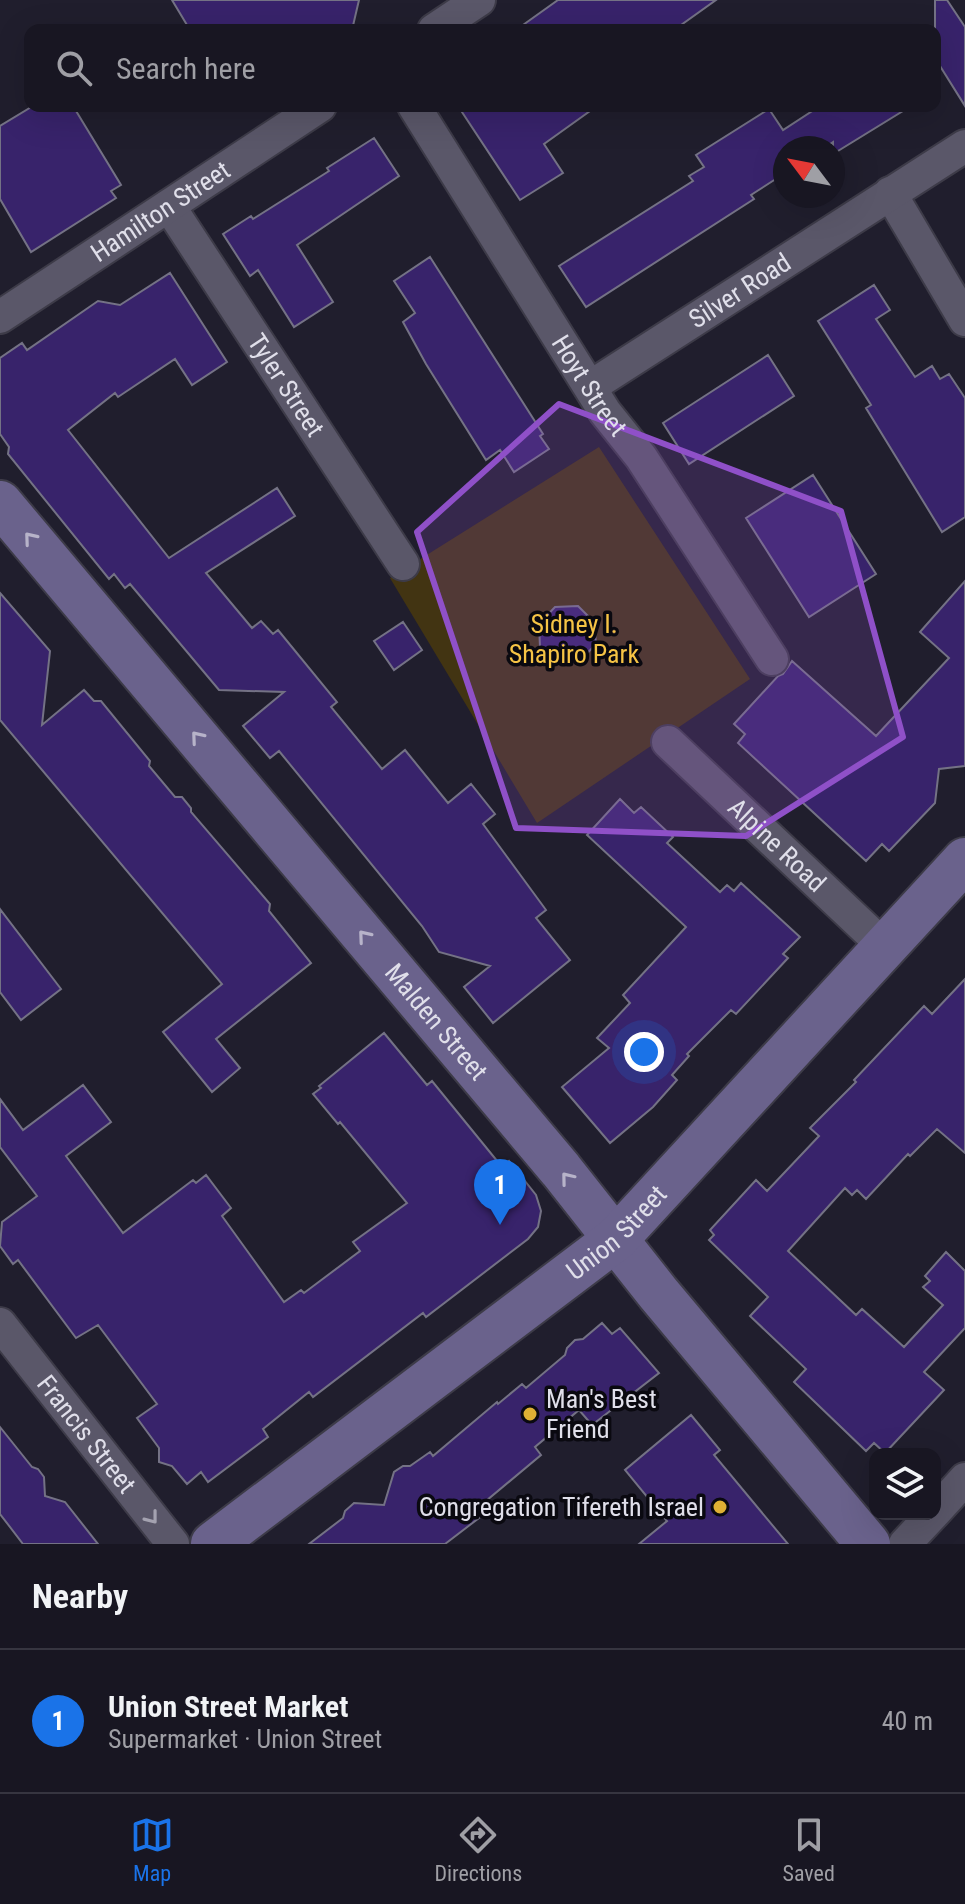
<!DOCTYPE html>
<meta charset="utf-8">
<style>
body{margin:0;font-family:"Roboto Condensed",sans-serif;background:#25232f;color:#f1f3f6}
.controls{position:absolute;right:24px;bottom:24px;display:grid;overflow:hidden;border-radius:16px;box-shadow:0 8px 32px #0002}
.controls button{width:72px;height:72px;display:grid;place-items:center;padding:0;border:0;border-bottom:2px solid #363540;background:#181622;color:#f1f3f6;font:40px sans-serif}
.compass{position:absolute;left:773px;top:136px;width:72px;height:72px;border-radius:50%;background:#181622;box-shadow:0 8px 32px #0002;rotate:302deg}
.you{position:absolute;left:644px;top:1052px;width:28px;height:28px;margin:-20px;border:6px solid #fff;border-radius:50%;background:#1a73e8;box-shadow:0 0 0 12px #1a73e833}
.badge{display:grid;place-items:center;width:52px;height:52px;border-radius:50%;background:#1a73e8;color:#fff;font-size:26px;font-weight:700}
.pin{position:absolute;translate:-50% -66px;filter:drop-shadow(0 2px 4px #0008)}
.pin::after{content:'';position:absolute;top:42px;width:28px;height:24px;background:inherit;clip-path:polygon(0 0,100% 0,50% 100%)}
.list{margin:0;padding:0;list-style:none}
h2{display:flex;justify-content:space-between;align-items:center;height:104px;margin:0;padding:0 32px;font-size:34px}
h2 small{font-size:26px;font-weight:400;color:#9f9fa5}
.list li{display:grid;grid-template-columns:52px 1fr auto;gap:24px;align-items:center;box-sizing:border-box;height:144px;padding:0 32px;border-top:2px solid #363540}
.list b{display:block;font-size:30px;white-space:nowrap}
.list p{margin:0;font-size:26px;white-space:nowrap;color:#9f9fa5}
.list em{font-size:26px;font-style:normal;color:#9f9fa5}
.icon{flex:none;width:44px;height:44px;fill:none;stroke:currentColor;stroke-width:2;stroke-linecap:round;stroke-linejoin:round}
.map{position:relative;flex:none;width:965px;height:1544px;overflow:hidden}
.search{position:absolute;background:#181622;box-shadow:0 8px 32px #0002;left:24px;right:24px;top:24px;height:88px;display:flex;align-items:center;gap:20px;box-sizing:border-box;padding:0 28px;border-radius:16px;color:#9f9fa5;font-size:30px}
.sheet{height:248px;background:#181622}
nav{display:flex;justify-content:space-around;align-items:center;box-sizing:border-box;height:112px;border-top:2px solid #363540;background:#181622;font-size:22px;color:#9f9fa5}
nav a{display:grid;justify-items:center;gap:4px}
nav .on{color:#1a73e8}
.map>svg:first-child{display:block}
.green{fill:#423412}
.building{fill:#38236b;stroke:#747285;stroke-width:2}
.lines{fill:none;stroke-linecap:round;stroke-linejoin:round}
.street-casing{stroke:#3d3b48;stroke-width:36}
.secondary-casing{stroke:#3d3b48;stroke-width:48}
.street{stroke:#5a5769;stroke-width:32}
.secondary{stroke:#6a628c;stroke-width:44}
.oneway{stroke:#b7b3c9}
.oneway2{stroke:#a4a2b0}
.marked{fill:#8f50c8;fill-opacity:0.2;stroke:#8f50c8;stroke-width:6;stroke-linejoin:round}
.poi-dot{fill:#dfb034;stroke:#0a0910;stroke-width:3}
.labels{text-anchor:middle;stroke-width:7;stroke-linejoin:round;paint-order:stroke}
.street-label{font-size:26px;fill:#e0dfea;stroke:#0a0910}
.park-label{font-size:26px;fill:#f6c445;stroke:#0a0910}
.poi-label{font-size:26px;fill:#e0dfea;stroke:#0a0910;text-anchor:start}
</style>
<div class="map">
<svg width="965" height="1544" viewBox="0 0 965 1544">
<rect width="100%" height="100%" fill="#201e2d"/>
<path class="green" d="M 599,447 L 750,679 L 537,823 L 390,578 Z"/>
<path class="building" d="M 172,0 L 359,0 L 352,30 L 190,30 Z
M 558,0 L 716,0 L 674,30 L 516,30 Z
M 935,0 L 947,0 L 965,27 L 965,106 L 935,58 Z
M 33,106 L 73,106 L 121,185 L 111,191 L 116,198 L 31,252 L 0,199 L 0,126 Z
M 458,106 L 597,106 L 544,144 L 563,173 L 520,200 Z
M 820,106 L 911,106 L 833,154 L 833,142 L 824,148 L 785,148 L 785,173 L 751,195 L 754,199 L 586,307 L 559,266 L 693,181 L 689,176 L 704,167 L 696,155 L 769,109 L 783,130 Z
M 374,138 L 399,176 L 297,245 L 333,302 L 294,327 L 258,270 L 250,276 L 223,234 L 251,216 L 253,219 L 329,171 L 327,168 Z
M 430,257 L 543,434 L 540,436 L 549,449 L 514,472 L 500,450 L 486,460 L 426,364 L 403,322 L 415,313 L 394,281 Z
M 170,273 L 227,362 L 192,385 L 175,359 L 118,397 L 115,393 L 68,430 L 169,558 L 277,488 L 295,516 L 206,573 L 252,628 L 261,621 L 273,634 L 278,630 L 337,702 L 331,707 L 382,769 L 405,750 L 448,803 L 471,784 L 495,814 L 483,824 L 546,910 L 536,918 L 570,960 L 493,1023 L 464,987 L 490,966 L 439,952 L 422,926 L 279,751 L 270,758 L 243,726 L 284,692 L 219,690 L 130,584 L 125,588 L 114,574 L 109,579 L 8,454 L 9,447 L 0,434 L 0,358 L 22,343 L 27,350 L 98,301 L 120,305 Z
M 874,285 L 890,310 L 876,319 L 915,377 L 932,366 L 940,379 L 949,374 L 965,398 L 965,517 L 942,532 L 866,408 L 871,405 L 818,321 Z
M 768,355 L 794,396 L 689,464 L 663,423 Z
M 813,475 L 876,574 L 809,617 L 746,518 Z
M 965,581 L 965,766 L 939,769 L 935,803 L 889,851 L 882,844 L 866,861 L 738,743 L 745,734 L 734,724 L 778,676 L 783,674 L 792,661 L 876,736 L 949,658 L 920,632 Z
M 0,593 L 50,651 L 42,725 L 84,690 L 94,701 L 101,701 L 150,761 L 149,766 L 175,797 L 182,797 L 191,808 L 191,812 L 270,904 L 269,911 L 311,963 L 216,1039 L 240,1068 L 212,1092 L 163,1032 L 222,984 L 0,720 Z
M 578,606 L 594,622 L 596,644 L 580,661 L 558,662 L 540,647 L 539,624 L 555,607 Z
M 403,622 L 422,650 L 394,670 L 374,641 Z
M 620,799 L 634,813 L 641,807 L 673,837 L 667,843 L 720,892 L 727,885 L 734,891 L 741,883 L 800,937 L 783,954 L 788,958 L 736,1014 L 731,1010 L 687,1054 L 689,1056 L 672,1075 L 677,1080 L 653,1107 L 610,1143 L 562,1087 L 609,1048 L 597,1038 L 630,1003 L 623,995 L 686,927 L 587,835 Z
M 0,909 L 61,989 L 21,1020 L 0,992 Z
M 965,979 L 965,1153 L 937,1129 L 910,1156 L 908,1154 L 866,1199 L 857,1190 L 852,1195 L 845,1188 L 788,1251 L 856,1315 L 862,1309 L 904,1347 L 943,1305 L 923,1287 L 930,1281 L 925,1276 L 946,1252 L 965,1271 L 965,1328 L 924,1372 L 944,1390 L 885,1453 L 874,1443 L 866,1451 L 794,1382 L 806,1369 L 750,1316 L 768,1297 L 709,1240 L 714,1235 L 710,1230 L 756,1180 L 767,1191 L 819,1136 L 810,1128 L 856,1082 L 854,1080 L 924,1006 L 932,1014 Z
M 384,1033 L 427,1085 L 432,1081 L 502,1167 L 509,1161 L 536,1195 L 541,1211 L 538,1227 L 528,1239 L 426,1317 L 423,1313 L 313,1397 L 309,1392 L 263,1429 L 268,1437 L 208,1482 L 201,1472 L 187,1484 L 172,1466 L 159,1462 L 159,1448 L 137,1418 L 157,1404 L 98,1325 L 76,1338 L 18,1260 L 13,1264 L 0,1246 L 2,1222 L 37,1196 L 0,1147 L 0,1099 L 23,1130 L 83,1085 L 111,1122 L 66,1156 L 123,1233 L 193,1180 L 196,1183 L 206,1175 L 231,1208 L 222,1216 L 284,1302 L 301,1290 L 304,1293 L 360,1251 L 353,1242 L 407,1203 L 340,1122 L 338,1124 L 313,1094 L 321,1088 L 319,1086 Z
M 602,1323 L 612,1334 L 620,1328 L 659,1373 L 592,1425 L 579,1410 L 535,1447 L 541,1455 L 474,1511 L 479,1518 L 445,1544 L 309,1544 L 343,1518 L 345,1511 L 354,1503 L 384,1505 L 394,1472 L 403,1466 L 410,1466 L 430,1452 L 433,1456 L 497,1402 L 498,1404 L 522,1384 L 526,1388 L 565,1355 L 567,1348 L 575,1340 L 583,1339 Z
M 691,1415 L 720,1450 L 714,1455 L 788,1544 L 639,1544 L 667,1521 L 625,1470 Z
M 0,1427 L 32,1467 L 38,1469 L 44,1477 L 45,1496 L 65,1502 L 98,1544 L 23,1544 L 0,1514 Z"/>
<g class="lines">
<defs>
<g id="street">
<path d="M 434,30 L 479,0"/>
<path id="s1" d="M 414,106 L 605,412 L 641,457 L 772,659"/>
<path d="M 890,193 L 965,320"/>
<path id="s2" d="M 169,206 L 403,564"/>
<path id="s3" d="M 0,317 L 320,106"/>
<path id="s4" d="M 590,387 L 965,146"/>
<path id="s5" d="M 668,742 L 885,947"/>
<path id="s6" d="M 0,1324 L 173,1544"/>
<path d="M 935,1512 L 965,1479"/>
<path d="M 905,1544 L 933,1514"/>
</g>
<g id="secondary">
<path id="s7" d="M 0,503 L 561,1170 L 658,1293 L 868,1544"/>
<path id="s8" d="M 213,1544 L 616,1239 L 965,860"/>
</g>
</defs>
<use href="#street" class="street-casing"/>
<use href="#secondary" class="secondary-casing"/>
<use href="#street" class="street"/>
<use href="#secondary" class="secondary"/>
</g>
<defs><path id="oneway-chevron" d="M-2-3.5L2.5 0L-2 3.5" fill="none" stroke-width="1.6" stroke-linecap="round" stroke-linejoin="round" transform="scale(2)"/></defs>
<g class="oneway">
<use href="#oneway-chevron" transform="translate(30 538) rotate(-130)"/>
<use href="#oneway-chevron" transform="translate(197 737) rotate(-130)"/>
<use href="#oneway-chevron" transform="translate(364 936) rotate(-130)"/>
<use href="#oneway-chevron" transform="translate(567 1178) rotate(-129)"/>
</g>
<use class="oneway2" href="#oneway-chevron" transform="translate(152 1518) rotate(52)"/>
<path class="marked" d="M 559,404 L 841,511 L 903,737 L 746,836 L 516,828 L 417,532 Z"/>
<g class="poi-dot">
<circle cx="530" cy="1414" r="8"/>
<circle cx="720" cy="1507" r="8"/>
</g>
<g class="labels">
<g class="street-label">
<text dy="9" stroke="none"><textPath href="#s3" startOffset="192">Hamilton Street</textPath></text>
<text dy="9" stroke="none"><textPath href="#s4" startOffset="178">Silver Road</textPath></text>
<text dy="9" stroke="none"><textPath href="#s1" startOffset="330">Hoyt Street</textPath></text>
<text dy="9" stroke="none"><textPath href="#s2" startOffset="214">Tyler Street</textPath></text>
<text dy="9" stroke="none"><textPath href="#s5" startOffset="150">Alpine Road</textPath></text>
<text dy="9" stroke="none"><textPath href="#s7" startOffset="678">Malden Street</textPath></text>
<text dy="9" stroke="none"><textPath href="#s8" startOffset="510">Union Street</textPath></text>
<text dy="9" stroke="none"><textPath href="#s6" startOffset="140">Francis Street</textPath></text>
</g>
<g class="park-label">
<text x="574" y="633">Sidney I.<tspan x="574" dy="30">Shapiro Park</tspan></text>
</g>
<g class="poi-label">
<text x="546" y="1408">Man's Best<tspan x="546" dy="30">Friend</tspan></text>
<text x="704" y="1516" text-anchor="end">Congregation Tifereth Israel</text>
</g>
</g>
</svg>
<div class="controls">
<button><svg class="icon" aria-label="layers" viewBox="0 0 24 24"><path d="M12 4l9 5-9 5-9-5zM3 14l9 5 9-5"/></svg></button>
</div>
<svg class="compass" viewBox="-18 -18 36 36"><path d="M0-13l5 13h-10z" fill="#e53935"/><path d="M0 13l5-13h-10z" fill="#9f9fa5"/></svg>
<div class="you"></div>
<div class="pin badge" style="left:500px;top:1225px">1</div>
<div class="search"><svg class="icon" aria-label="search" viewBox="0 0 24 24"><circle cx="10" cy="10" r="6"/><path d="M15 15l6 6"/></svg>Search here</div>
</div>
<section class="sheet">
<h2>Nearby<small></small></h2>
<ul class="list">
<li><span class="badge">1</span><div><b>Union Street Market</b><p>Supermarket · Union Street</p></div><em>40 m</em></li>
</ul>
</section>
<nav>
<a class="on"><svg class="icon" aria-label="map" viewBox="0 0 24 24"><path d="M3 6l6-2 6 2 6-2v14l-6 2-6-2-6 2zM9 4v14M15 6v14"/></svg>Map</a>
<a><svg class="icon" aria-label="directions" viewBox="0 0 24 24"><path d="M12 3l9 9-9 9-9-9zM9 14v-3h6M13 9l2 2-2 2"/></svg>Directions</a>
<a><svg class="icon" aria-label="saved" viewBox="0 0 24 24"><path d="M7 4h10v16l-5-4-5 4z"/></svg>Saved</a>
</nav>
